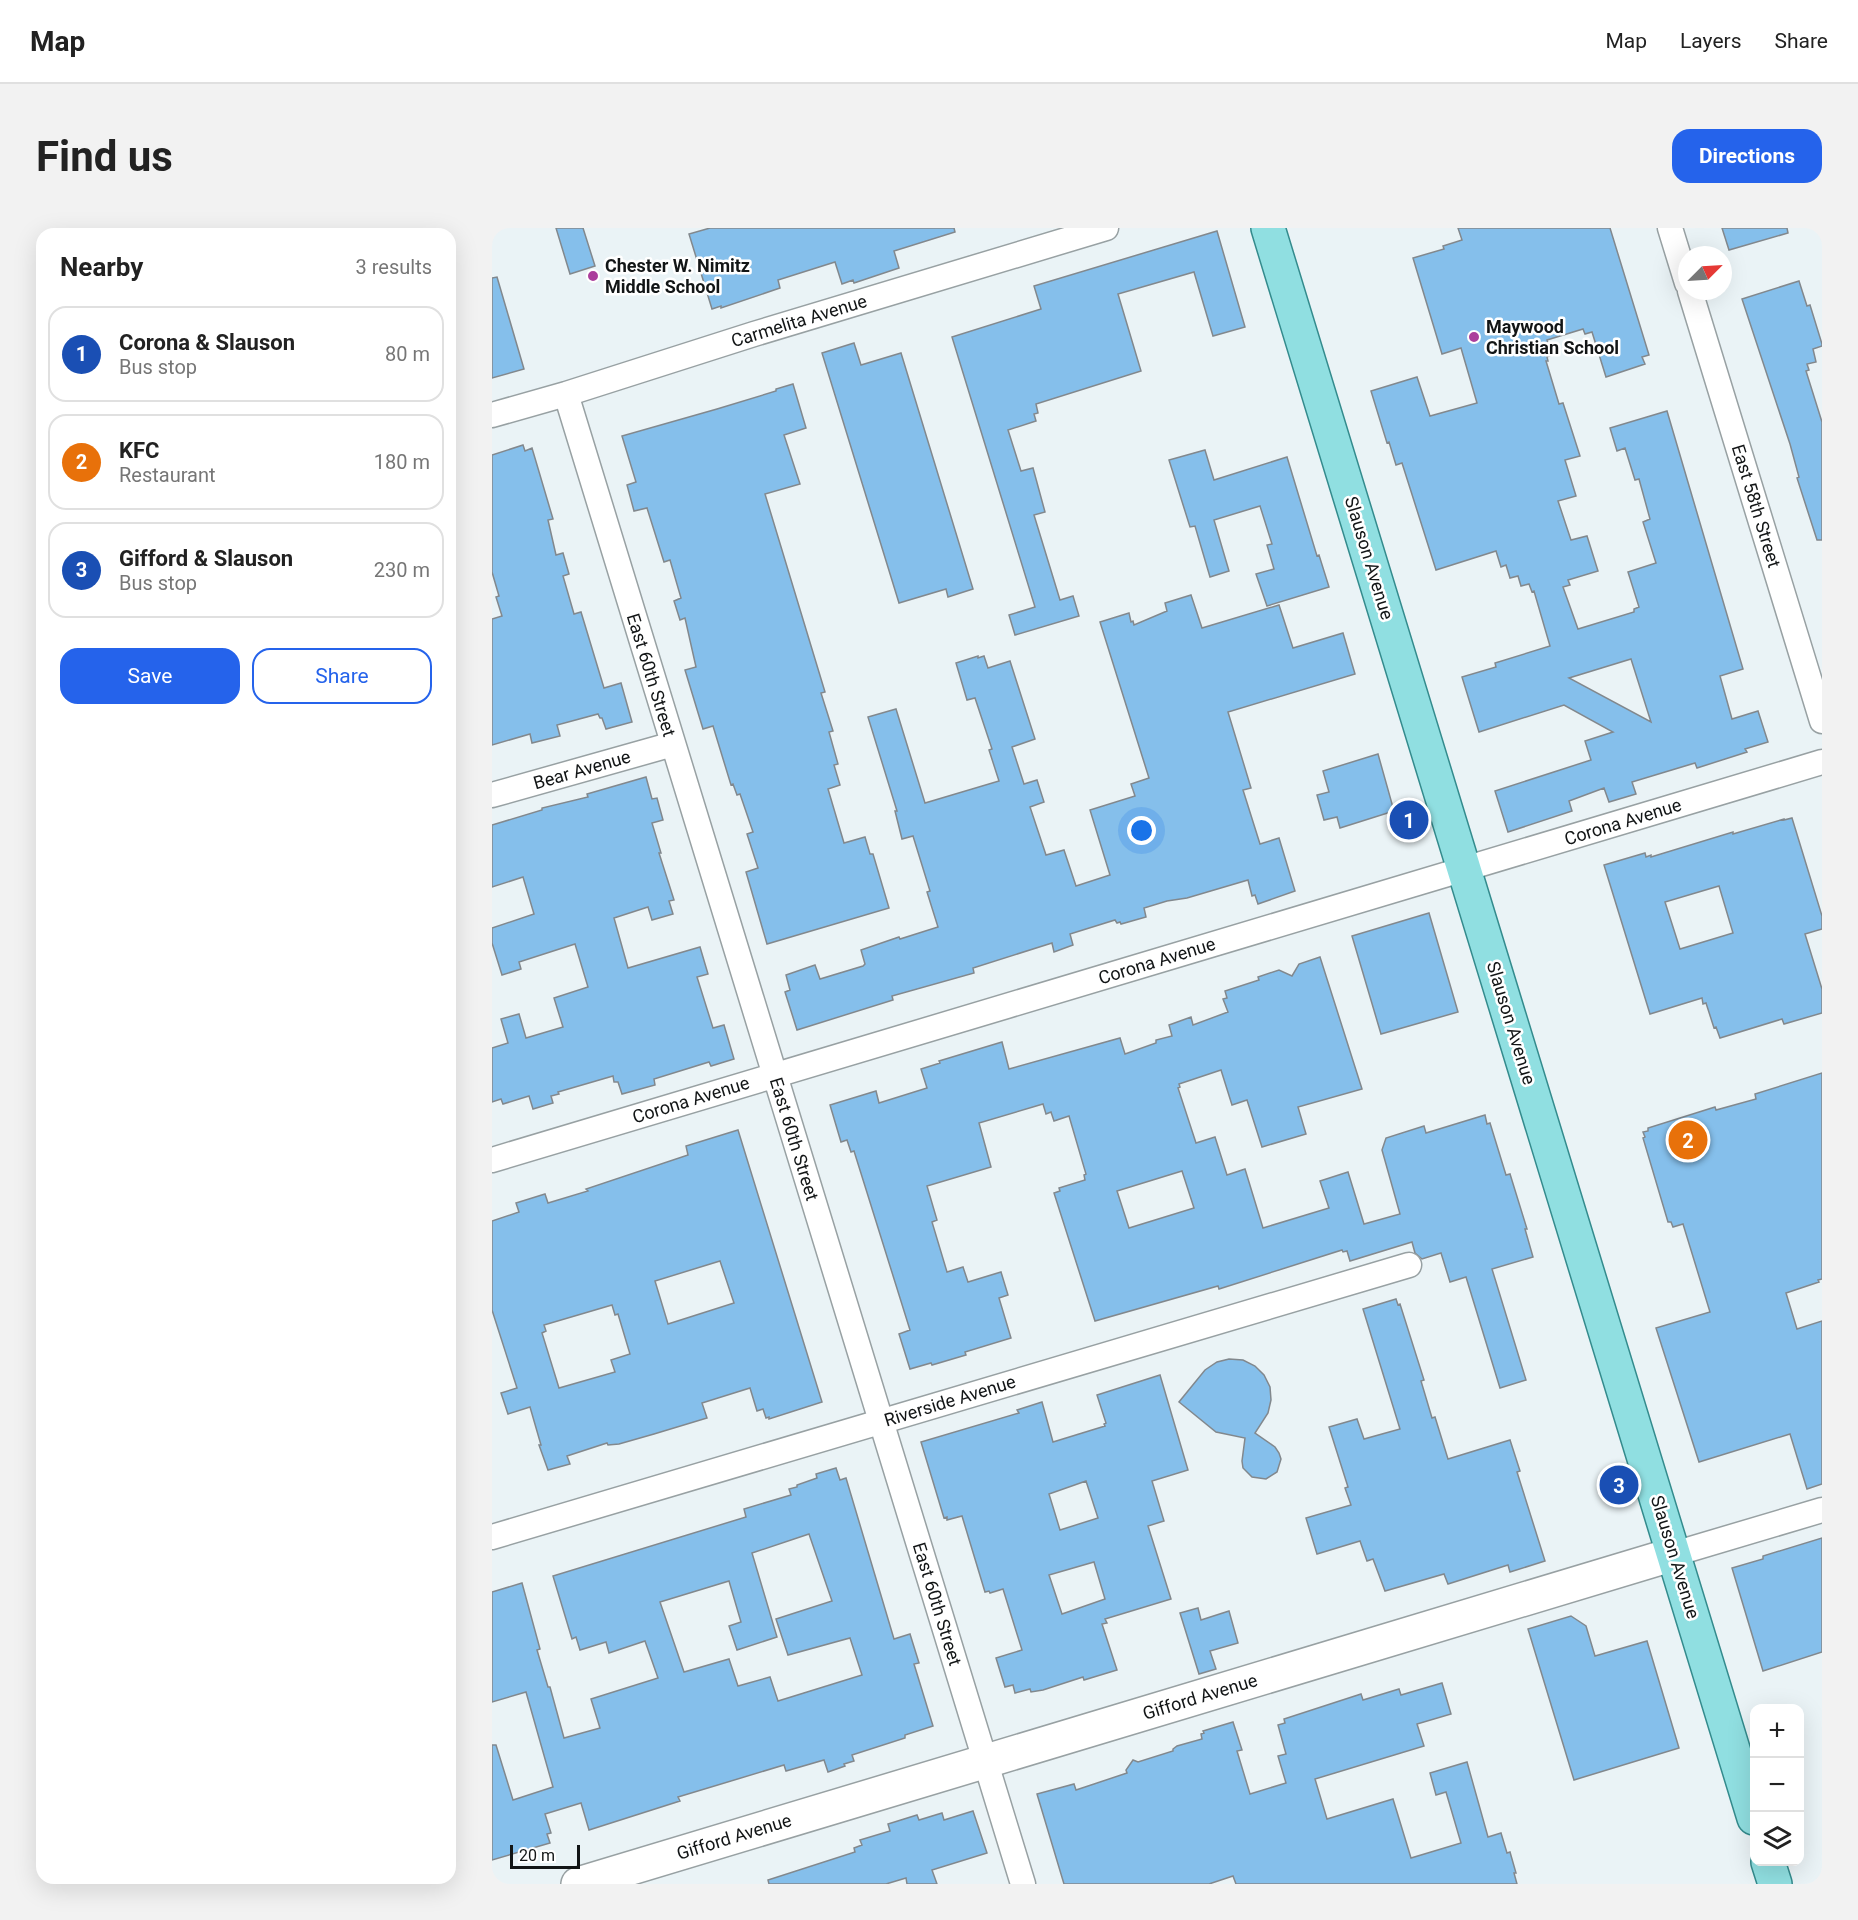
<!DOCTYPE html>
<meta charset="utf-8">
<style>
body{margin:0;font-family:Roboto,sans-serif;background:#f2f2f2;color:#222}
.controls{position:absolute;right:18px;bottom:18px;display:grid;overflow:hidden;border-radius:12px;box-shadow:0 6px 24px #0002}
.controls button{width:54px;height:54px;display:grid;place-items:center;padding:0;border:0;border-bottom:2px solid #e0e0e0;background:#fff;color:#222;font:30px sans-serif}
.compass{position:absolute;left:1186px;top:18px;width:54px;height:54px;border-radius:50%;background:#fff;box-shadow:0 6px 24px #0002;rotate:66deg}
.scale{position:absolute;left:18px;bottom:15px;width:70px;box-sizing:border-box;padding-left:6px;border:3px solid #121516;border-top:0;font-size:16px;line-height:21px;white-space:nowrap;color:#121516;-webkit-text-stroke:4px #fff;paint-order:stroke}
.you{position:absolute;left:650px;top:603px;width:21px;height:21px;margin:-15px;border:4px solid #fff;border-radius:50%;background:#1a73e8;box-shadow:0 0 0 9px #1a73e833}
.badge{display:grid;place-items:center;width:39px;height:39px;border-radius:50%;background:#2563eb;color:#fff;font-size:20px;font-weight:700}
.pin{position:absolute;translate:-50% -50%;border:3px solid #fff;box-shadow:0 2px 6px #0006}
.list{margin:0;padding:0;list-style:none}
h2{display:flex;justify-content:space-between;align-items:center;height:78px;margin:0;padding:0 24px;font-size:26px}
h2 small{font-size:20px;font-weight:400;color:#767676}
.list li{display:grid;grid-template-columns:39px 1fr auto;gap:18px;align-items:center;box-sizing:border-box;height:96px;margin:0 12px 12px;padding:0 12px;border:2px solid #e0e0e0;border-radius:18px}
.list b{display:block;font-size:22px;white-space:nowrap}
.list p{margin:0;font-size:20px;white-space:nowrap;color:#767676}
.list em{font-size:20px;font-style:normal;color:#767676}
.actions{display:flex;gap:12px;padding:18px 24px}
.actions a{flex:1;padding:14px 0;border:2px solid #2563eb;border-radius:18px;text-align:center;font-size:21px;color:#2563eb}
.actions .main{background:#2563eb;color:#fff}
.icon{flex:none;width:33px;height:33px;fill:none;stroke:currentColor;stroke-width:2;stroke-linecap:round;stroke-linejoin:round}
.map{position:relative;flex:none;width:1330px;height:1656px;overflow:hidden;border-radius:18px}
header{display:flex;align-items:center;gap:36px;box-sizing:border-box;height:84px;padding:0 30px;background:#fff;border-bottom:2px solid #e0e0e0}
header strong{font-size:28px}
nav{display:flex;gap:33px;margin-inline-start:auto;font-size:21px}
.intro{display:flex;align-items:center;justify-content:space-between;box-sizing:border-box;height:144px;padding:0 36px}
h1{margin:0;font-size:42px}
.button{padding:15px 27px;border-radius:18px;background:#2563eb;color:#fff;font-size:21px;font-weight:700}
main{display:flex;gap:36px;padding:0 36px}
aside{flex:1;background:#fff;border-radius:18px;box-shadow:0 6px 24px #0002}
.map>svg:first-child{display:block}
.building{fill:#85bfeb;stroke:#82888d;stroke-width:1.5;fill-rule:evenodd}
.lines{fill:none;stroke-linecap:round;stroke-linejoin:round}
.street-casing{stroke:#98a1a3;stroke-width:27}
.secondary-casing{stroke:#98a1a3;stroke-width:36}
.primary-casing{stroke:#348b8d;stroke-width:36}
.street{stroke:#fff;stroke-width:24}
.secondary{stroke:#fff;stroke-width:33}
.primary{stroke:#90dfe1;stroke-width:33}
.poi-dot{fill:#ab3e9c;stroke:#fff;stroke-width:2}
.labels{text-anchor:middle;stroke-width:5;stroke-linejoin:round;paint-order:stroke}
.poi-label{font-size:18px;font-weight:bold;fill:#121516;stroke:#fff;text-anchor:start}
.street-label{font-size:18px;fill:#121516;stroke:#fff}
</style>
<header>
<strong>Map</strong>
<nav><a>Map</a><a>Layers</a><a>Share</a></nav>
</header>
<div class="intro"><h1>Find us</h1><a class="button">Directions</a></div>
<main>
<aside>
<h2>Nearby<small>3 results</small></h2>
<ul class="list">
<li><span class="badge" style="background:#1a4fb4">1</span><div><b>Corona &amp; Slauson</b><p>Bus stop</p></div><em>80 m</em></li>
<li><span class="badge" style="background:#e8710a">2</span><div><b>KFC</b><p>Restaurant</p></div><em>180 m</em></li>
<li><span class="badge" style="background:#1a4fb4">3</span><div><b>Gifford &amp; Slauson</b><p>Bus stop</p></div><em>230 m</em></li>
</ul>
<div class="actions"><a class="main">Save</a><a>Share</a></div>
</aside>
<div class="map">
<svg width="1330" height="1656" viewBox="0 0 1330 1656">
<rect width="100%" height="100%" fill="#eaf3f6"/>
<path class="building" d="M 64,0 L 91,0 L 103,38 L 78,46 Z
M 218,0 L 462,0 L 463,4 L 402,23 L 407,40 L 362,55 L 361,52 L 350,56 L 343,34 L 286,52 L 288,60 L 229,80 L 229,78 L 220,81 L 197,6 Z
M 966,0 L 1118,0 L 1157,127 L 1150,129 L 1153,136 L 1114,149 L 1100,104 L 1093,106 L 1091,101 L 1055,112 L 1059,127 L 1055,129 L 1056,133 L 1054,133 L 1067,176 L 1071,175 L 1088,228 L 1073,232 L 1084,268 L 1066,273 L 1079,312 L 1095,308 L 1106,343 L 1076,352 L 1078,357 L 1071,359 L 1086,401 L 1142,384 L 1142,381 L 1147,379 L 1136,344 L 1164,335 L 1151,294 L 1158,291 L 1147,251 L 1143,252 L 1133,220 L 1125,223 L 1118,200 L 1175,183 L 1251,441 L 1228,448 L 1240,491 L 1266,483 L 1276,514 L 1253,521 L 1255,524 L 1205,540 L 1203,535 L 1140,554 L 1144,566 L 1117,574 L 1112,560 L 1077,573 L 1080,583 L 1016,604 L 1003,563 L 1099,532 L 1093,513 L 1121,504 L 1072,477 L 987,504 L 970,449 L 1004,439 L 1003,435 L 1058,418 L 1042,363 L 1040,364 L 1037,356 L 1029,358 L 1026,348 L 1018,350 L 1014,337 L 1009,339 L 1004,323 L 944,342 L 910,235 L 904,237 L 897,214 L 895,215 L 879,163 L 925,149 L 938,188 L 985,175 L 969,120 L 950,126 L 921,30 L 952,21 L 951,18 L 970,12 ZM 1139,431 L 1159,494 L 1077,450 Z
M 1230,0 L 1295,0 L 1296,5 L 1237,22 Z
M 725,3 L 753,99 L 721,108 L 702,44 L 626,66 L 649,143 L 544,176 L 546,185 L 542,186 L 544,193 L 516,202 L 529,243 L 541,240 L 553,284 L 542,287 L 568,372 L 581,368 L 587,388 L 523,407 L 517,387 L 543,379 L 460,109 L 549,81 L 542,58 Z
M 5,49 L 32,141 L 0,150 L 0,50 Z
M 1307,53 L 1315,78 L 1318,77 L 1330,116 L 1330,118 L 1321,121 L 1324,134 L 1315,136 L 1317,142 L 1314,143 L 1330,194 L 1330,312 L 1325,312 L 1305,250 L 1307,249 L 1298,216 L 1250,71 Z
M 362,115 L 369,137 L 409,125 L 481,361 L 456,369 L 454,361 L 407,375 L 330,125 Z
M 301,156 L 314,200 L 292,207 L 308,256 L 273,266 L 333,464 L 329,465 L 341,503 L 337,504 L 346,536 L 342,537 L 348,557 L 336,561 L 352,615 L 373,609 L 378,626 L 381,626 L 397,680 L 275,716 L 254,644 L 266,640 L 255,606 L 261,604 L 248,566 L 245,567 L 241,556 L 239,557 L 221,498 L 211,501 L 193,442 L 204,439 L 193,390 L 188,392 L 182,373 L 189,370 L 178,332 L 172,334 L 155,280 L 142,283 L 135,257 L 144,254 L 130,208 L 225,181 L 284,163 L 284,161 Z
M 31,217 L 33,223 L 40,220 L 61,291 L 56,292 L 64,327 L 71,325 L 77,346 L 71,348 L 82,386 L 89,384 L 112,460 L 129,455 L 140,494 L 114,501 L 110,490 L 108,490 L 106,486 L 65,497 L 68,508 L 40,515 L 38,506 L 0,517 L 0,391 L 10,388 L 4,369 L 7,368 L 0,344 L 0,227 Z
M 713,222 L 722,252 L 795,229 L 825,328 L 827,327 L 837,359 L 775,378 L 764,346 L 782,341 L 775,317 L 780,316 L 768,278 L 722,292 L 737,343 L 718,349 L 703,298 L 698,299 L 677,232 Z
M 699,367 L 710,400 L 787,377 L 801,420 L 851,405 L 863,446 L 736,484 L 759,560 L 751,562 L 768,616 L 787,610 L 803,663 L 766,676 L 763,667 L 760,668 L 756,652 L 695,670 L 675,673 L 652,680 L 654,689 L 629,696 L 628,694 L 625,695 L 623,692 L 578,706 L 581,717 L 562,724 L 560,715 L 481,740 L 482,745 L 400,768 L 401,772 L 305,802 L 293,764 L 298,762 L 294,747 L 323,737 L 328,751 L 371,738 L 373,736 L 369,722 L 407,709 L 408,711 L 446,699 L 435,664 L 438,663 L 421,608 L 410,611 L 403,583 L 405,583 L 376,489 L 404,481 L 433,575 L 507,553 L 497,522 L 500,521 L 483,470 L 475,472 L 464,435 L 486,428 L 486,430 L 492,428 L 496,440 L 518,433 L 543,511 L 520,519 L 532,556 L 545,552 L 552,574 L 538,579 L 554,627 L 572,622 L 584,658 L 618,647 L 598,582 L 643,568 L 639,556 L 657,550 L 608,394 L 637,385 L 639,394 L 641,393 L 642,397 L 675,383 L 673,375 Z
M 886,526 L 902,583 L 848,600 L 845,589 L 832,592 L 825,567 L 837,564 L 831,543 Z
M 154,549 L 160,571 L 165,570 L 171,592 L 160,595 L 169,625 L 167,625 L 182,672 L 177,673 L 181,686 L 160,692 L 156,679 L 122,690 L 136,740 L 208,719 L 216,746 L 205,749 L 221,800 L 232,797 L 242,831 L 219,838 L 217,834 L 162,851 L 163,857 L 130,866 L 126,854 L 122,854 L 121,848 L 66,864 L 67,866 L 59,868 L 61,875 L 41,881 L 37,868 L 11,876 L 9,871 L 0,874 L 0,820 L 16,815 L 9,791 L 27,786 L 34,810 L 71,799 L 62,770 L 96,759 L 83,716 L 27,734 L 29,741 L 10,747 L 0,715 L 0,700 L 42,686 L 31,649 L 0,659 L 0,597 L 50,582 L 50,580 L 96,569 L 95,566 Z
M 1300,590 L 1330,688 L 1330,701 L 1313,706 L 1330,761 L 1330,785 L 1292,796 L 1290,791 L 1228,810 L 1224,799 L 1222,800 L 1214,775 L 1211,776 L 1210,770 L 1158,786 L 1112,637 L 1153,625 L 1154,629 L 1159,627 L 1159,629 L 1241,604 L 1241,606 L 1292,591 L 1292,592 ZM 1227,658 L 1241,705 L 1188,721 L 1173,674 Z
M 937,685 L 966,784 L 889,806 L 860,708 Z
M 828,729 L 870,861 L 806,879 L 814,906 L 770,919 L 755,872 L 740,877 L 729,842 L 687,856 L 688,859 L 686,860 L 704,915 L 723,909 L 735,947 L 753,941 L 771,1000 L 837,980 L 828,953 L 856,944 L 872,996 L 908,986 L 890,922 L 894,910 L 932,898 L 934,905 L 993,887 L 995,896 L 998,895 L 1014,947 L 1018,946 L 1035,1001 L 1033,1001 L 1041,1029 L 1000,1041 L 1034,1152 L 1008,1160 L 974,1049 L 958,1054 L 949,1025 L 930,1031 L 923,1025 L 920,1014 L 858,1033 L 855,1023 L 851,1024 L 850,1022 L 727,1061 L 726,1058 L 603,1093 L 562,965 L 568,963 L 567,960 L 593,952 L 592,947 L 594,946 L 577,888 L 562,893 L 559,884 L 554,886 L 551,876 L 487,895 L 499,939 L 435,958 L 445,992 L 440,994 L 455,1044 L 471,1039 L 476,1054 L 509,1044 L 516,1067 L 507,1070 L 519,1110 L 473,1124 L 474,1127 L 440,1137 L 439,1135 L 418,1141 L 407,1106 L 418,1102 L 362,923 L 359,924 L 355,912 L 349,914 L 338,877 L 384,863 L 387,875 L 435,860 L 429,841 L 448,835 L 447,833 L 510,814 L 517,841 L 628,810 L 633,826 L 664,815 L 664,812 L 680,808 L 677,797 L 699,789 L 701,797 L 736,784 L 731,771 L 735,770 L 733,763 L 767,752 L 766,749 L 787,742 L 800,748 L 807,736 ZM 690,943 L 702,980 L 637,1000 L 625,963 Z
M 1330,845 L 1330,1051 L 1326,1052 L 1327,1054 L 1294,1065 L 1305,1101 L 1330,1093 L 1330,1256 L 1315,1261 L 1298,1206 L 1207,1234 L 1164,1100 L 1218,1084 L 1191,996 L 1181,999 L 1179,994 L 1176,994 L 1151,910 L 1153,909 L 1151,904 L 1156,903 L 1156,900 L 1223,879 L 1224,882 L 1264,871 L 1263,866 Z
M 246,902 L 330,1174 L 277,1191 L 277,1189 L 274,1190 L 271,1181 L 265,1183 L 258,1160 L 210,1175 L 215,1190 L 162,1206 L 127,1216 L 116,1217 L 115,1215 L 75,1228 L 78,1236 L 56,1242 L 47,1217 L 49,1217 L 38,1179 L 16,1186 L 9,1165 L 25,1160 L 0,1082 L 0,993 L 27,984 L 24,975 L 53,966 L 56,975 L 96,963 L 94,961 L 196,927 L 194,918 ZM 228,1033 L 242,1075 L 176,1096 L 163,1053 ZM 120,1077 L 123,1087 L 126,1086 L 138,1126 L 119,1132 L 123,1144 L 67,1160 L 50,1105 L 54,1103 L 52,1097 Z
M 904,1071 L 906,1077 L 908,1076 L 932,1152 L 929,1153 L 940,1190 L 943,1189 L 956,1231 L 1018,1212 L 1028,1243 L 1025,1244 L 1053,1333 L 1018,1344 L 1016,1337 L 956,1356 L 952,1346 L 893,1363 L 881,1331 L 875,1333 L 868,1313 L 825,1326 L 814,1290 L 859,1277 L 853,1260 L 856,1259 L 837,1199 L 865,1191 L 872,1211 L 908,1201 L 871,1081 Z
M 737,1131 L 751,1132 L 763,1138 L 772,1147 L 778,1159 L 779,1172 L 776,1185 L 763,1205 L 783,1219 L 787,1225 L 789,1231 L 785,1244 L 774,1251 L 760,1249 L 751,1240 L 750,1233 L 753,1210 L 724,1204 L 687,1174 L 713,1142 L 725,1134 Z
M 668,1147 L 696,1242 L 660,1253 L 672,1293 L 656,1298 L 679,1371 L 613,1391 L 615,1395 L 610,1396 L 625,1442 L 592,1452 L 591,1449 L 551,1462 L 539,1464 L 538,1461 L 523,1465 L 521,1457 L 513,1459 L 504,1430 L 530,1422 L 511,1361 L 498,1365 L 497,1363 L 493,1364 L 470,1288 L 455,1292 L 455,1289 L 452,1290 L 429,1214 L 527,1185 L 525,1182 L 550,1174 L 561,1214 L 613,1198 L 612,1196 L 614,1195 L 605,1167 ZM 594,1253 L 606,1290 L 568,1302 L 557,1266 ZM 602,1334 L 613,1371 L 570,1386 L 557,1347 Z
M 344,1240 L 348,1252 L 354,1250 L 402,1411 L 418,1406 L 427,1435 L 422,1436 L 441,1498 L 413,1507 L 413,1510 L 360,1527 L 362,1533 L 352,1536 L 353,1538 L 336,1544 L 332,1532 L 294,1543 L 292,1537 L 186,1569 L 188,1573 L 97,1602 L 89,1575 L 53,1586 L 59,1605 L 55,1606 L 58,1615 L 0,1632 L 0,1517 L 4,1517 L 21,1572 L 61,1559 L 34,1464 L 0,1474 L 0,1364 L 30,1355 L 48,1421 L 45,1422 L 56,1459 L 58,1459 L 72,1510 L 108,1500 L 99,1471 L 166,1450 L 153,1413 L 117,1425 L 114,1414 L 88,1422 L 84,1409 L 80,1411 L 61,1348 L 254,1289 L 252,1281 L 299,1267 L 297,1261 L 305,1259 L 305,1257 L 325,1250 L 324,1246 ZM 317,1306 L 340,1373 L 284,1391 L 296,1427 L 358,1410 L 370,1447 L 286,1473 L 278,1449 L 246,1458 L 237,1431 L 192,1444 L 168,1374 L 237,1353 L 249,1394 L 237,1398 L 245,1422 L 285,1409 L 260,1325 Z
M 1330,1310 L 1330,1424 L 1271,1443 L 1240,1340 L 1271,1331 L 1271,1328 Z
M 706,1380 L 709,1392 L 737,1383 L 746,1415 L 718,1423 L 724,1441 L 707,1446 L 688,1385 Z
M 1079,1388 L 1094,1398 L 1103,1428 L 1155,1413 L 1187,1520 L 1082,1552 L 1036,1401 Z
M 950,1455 L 959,1486 L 925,1496 L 932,1518 L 823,1551 L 835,1591 L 901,1571 L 919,1630 L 969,1615 L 954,1564 L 944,1567 L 938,1545 L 975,1534 L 996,1609 L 1009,1605 L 1015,1625 L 1018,1624 L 1024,1645 L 1022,1645 L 1025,1656 L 744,1656 L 741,1648 L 717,1656 L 572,1656 L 545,1566 L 582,1556 L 584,1562 L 635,1545 L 634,1542 L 641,1532 L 646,1534 L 681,1523 L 681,1521 L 685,1518 L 710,1511 L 709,1506 L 712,1505 L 711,1503 L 741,1494 L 750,1522 L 745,1523 L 758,1566 L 794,1555 L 786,1528 L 794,1526 L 786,1497 L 793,1495 L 792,1491 L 869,1466 L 871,1472 L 907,1461 L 909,1467 Z
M 481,1583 L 495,1625 L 440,1642 L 445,1656 L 415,1656 L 414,1650 L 394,1656 L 277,1656 L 276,1652 L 363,1624 L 362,1620 L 370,1617 L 368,1612 L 398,1603 L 396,1596 L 425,1587 L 427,1592 L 450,1585 L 452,1592 Z"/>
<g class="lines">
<defs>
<path id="street" d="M 1178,0 L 1195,55
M 1198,63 L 1330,493
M 74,166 L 531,1656
M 0,187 L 74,166 L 262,106 L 614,0
M 0,567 L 181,516
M 0,932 L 1330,534
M 0,1309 L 917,1037
M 1182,1326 L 1330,1282"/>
<path id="secondary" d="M 86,1656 L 1182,1326"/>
<path id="primary" d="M 776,0 L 1262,1590
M 1276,1634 L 1283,1656"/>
</defs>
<use href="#street" class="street-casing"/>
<use href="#secondary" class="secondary-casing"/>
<use href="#primary" class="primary-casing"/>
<use href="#street" class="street"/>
<use href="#secondary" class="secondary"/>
<use href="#primary" class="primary"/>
</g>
<g class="poi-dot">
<circle cx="101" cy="48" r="6"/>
<circle cx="982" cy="109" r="6"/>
</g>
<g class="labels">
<g class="poi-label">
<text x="113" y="44">Chester W. Nimitz<tspan x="113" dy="21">Middle School</tspan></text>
<text x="994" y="105">Maywood<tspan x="994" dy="21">Christian School</tspan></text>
</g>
<g class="street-label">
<text transform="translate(307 93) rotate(-17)" y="6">Carmelita Avenue</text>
<text transform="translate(1264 278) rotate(73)" y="6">East 58th Street</text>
<text transform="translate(877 330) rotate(73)" y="6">Slauson Avenue</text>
<text transform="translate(159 447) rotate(73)" y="6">East 60th Street</text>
<text transform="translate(90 542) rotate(-16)" y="6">Bear Avenue</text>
<text transform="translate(1131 594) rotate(-17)" y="6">Corona Avenue</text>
<text transform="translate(665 733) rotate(-17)" y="6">Corona Avenue</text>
<text transform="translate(1019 795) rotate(73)" y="6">Slauson Avenue</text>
<text transform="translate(199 872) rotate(-17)" y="6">Corona Avenue</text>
<text transform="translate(302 911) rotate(73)" y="6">East 60th Street</text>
<text transform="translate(458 1173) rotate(-17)" y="6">Riverside Avenue</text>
<text transform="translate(1183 1329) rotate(73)" y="6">Slauson Avenue</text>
<text transform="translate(445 1376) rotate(73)" y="6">East 60th Street</text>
<text transform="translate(708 1469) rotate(-17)" y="6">Gifford Avenue</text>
<text transform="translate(242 1609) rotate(-17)" y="6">Gifford Avenue</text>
</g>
</g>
</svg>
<div class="controls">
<button>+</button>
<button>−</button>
<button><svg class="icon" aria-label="layers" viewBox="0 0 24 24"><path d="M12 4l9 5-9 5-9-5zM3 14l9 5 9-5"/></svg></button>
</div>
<svg class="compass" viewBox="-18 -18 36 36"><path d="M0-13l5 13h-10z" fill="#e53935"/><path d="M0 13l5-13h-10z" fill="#767676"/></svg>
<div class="scale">20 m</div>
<div class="you"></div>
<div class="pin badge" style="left:917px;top:592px;background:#1a4fb4">1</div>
<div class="pin badge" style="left:1196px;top:912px;background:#e8710a">2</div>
<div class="pin badge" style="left:1127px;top:1257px;background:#1a4fb4">3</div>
</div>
</main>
